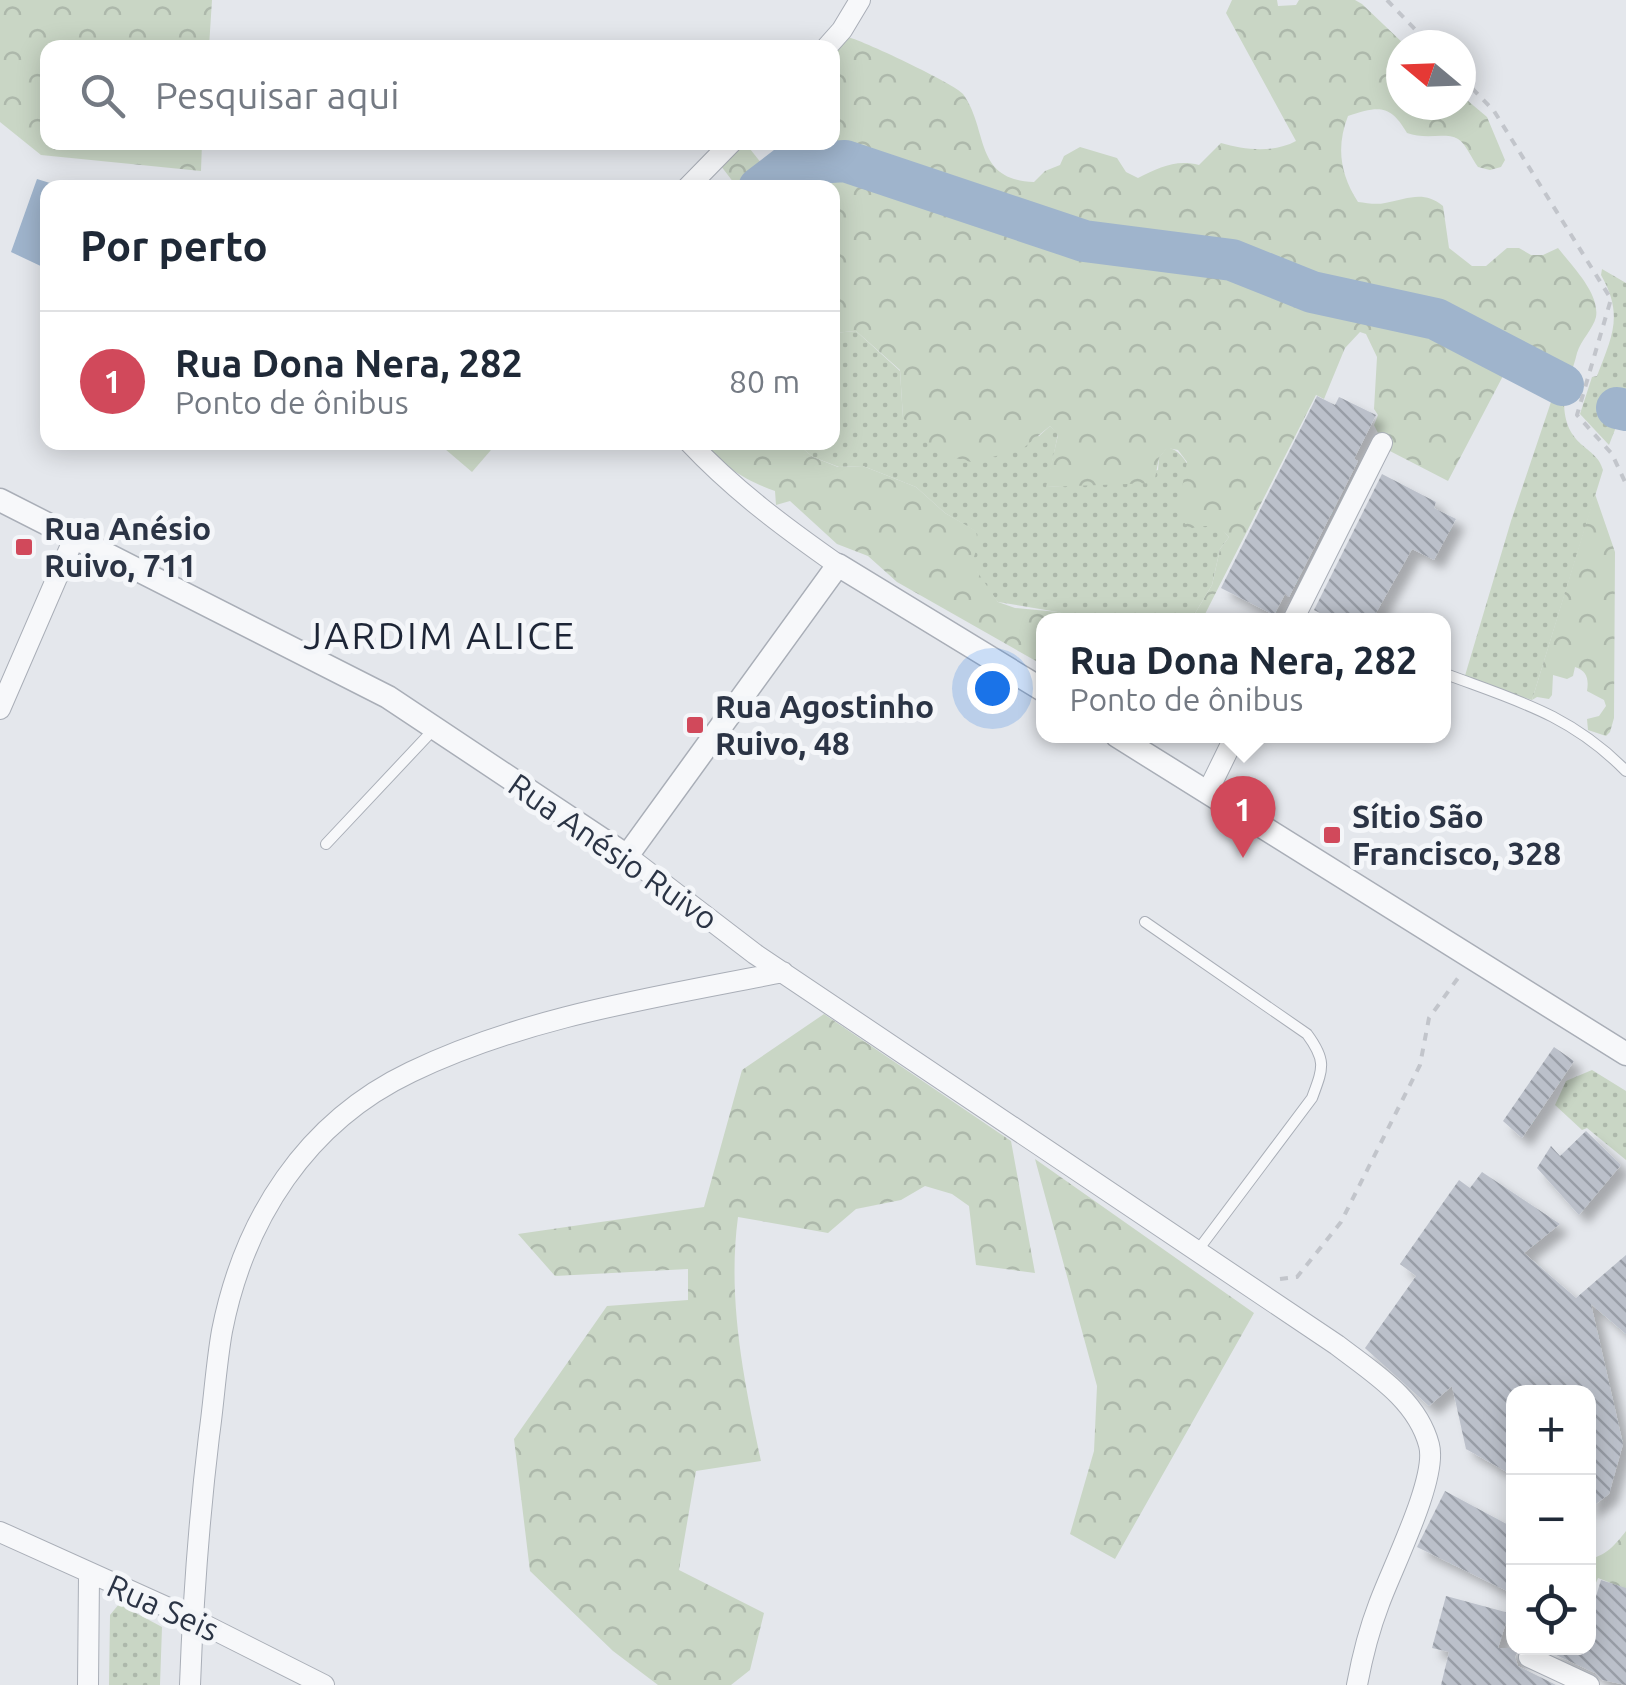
<!DOCTYPE html>
<html lang="pt">
<meta charset="utf-8">
<style>
body{margin:0;font-family:Ubuntu,sans-serif;background:#f2f2f3;color:#1f2937}
.controls{position:absolute;right:30px;bottom:30px;display:grid;overflow:hidden;border-radius:20px;box-shadow:0 5px 25px #0003}
.controls button{width:90px;height:90px;display:grid;place-items:center;padding:0;border:0;border-bottom:2px solid #e0e1e3;background:#fff;color:#1f2937;font:50px sans-serif}
.compass{position:absolute;left:1386px;top:30px;width:90px;height:90px;border-radius:50%;background:#fff;box-shadow:0 5px 25px #0003;rotate:289deg}
.you{position:absolute;left:992px;top:688px;width:35px;height:35px;margin:-25px;border:8px solid #fff;border-radius:50%;background:#1a73e8;box-shadow:0 0 0 15px #1a73e833}
.badge{display:grid;place-items:center;width:65px;height:65px;border-radius:50%;background:#d1495b;color:#fff;font-size:32px;font-weight:700}
.pin{position:absolute;translate:-50% -82px;filter:drop-shadow(0 2px 5px #0008)}
.pin::after{content:'';position:absolute;top:52px;width:35px;height:30px;background:inherit;clip-path:polygon(0 0,100% 0,50% 100%)}
.popup{position:absolute;left:1036px;top:613px;width:415px;height:130px;box-sizing:border-box;display:grid;place-content:center;border-radius:20px;background:#fff;filter:drop-shadow(0 2px 8px #0005);font-size:32px;white-space:nowrap;color:#747a83}
.popup b{font-size:38px;color:#1f2937}
.popup::after{content:'';position:absolute;left:50%;top:100%;margin-left:-20px;border:20px solid transparent;border-top-color:#fff}
.list{margin:0;padding:0;list-style:none}
h2{display:flex;justify-content:space-between;align-items:center;height:130px;margin:0;padding:0 40px;font-size:42px}
h2 small{font-size:32px;font-weight:400;color:#747a83}
.list li{display:grid;grid-template-columns:65px 1fr auto;gap:30px;align-items:center;box-sizing:border-box;height:140px;padding:0 40px;border-top:2px solid #e0e1e3}
.list b{display:block;font-size:38px;white-space:nowrap}
.list p{margin:0;font-size:32px;white-space:nowrap;color:#747a83}
.list em{font-size:32px;font-style:normal;color:#747a83}
.icon{flex:none;width:55px;height:55px;fill:none;stroke:currentColor;stroke-width:2;stroke-linecap:round;stroke-linejoin:round}
.map{position:relative;flex:none;width:1626px;height:1685px;overflow:hidden}
.search{position:absolute;background:#fff;box-shadow:0 5px 25px #0003;left:40px;top:40px;width:800px;height:110px;display:flex;align-items:center;gap:25px;box-sizing:border-box;padding:0 35px;border-radius:20px;color:#747a83;font-size:38px}
.panel{position:absolute;background:#fff;box-shadow:0 5px 25px #0003;left:40px;top:180px;width:800px;height:270px;border-radius:20px}
.map>svg:first-child{display:block}
.grass{fill:url(#grass-dots)}
.forest{fill:url(#forest-crowns)}
.pitch{fill:#c9d6c5}
.water{fill:#9fb4cc}
.lines{fill:none;stroke-linecap:round;stroke-linejoin:round}
.river{stroke:#9fb4cc;stroke-width:42}
.building{fill:url(#building-back-hatch);filter:url(#shadow)}
.service-casing{stroke:#a9aeb7;stroke-width:12}
.minor-casing{stroke:#a9aeb7;stroke-width:22}
.tertiary-casing{stroke:#a9aeb7;stroke-width:25}
.path{stroke:#c2c5cb;stroke-width:4;stroke-dasharray:8 8;stroke-linecap:butt}
.service{stroke:#f7f8fa;stroke-width:10}
.minor{stroke:#f7f8fa;stroke-width:20}
.tertiary{stroke:#f7f8fa;stroke-width:22}
.poi-dot{fill:#d1495b;stroke:#f4f6f9;stroke-width:4}
.labels{text-anchor:middle;stroke-width:10;stroke-linejoin:round;paint-order:stroke}
.poi-label{font-size:32px;font-weight:bold;fill:#2b3445;stroke:#f4f6f9;text-anchor:start}
.street-label{font-size:32px;fill:#2b3445;stroke:#f4f6f9}
.quarter-label{font-size:38px;letter-spacing:2.5px;fill:#1d2536;stroke:#f4f6f9}
</style>
<div class="map">
<svg width="1626" height="1685" viewBox="0 0 1626 1685">
<defs>
<pattern id="grass-dots" width="8" height="8" patternUnits="userSpaceOnUse" patternTransform="scale(2.5)"><rect width="8" height="8" fill="#c9d6c5"/><path d="M2 2h.1M6 6h.1" fill="none" stroke="#adb8ab" stroke-width="1.8" stroke-linecap="round"/></pattern>
<pattern id="forest-crowns" width="20" height="18" patternUnits="userSpaceOnUse" patternTransform="scale(2.5)"><rect width="20" height="18" fill="#c9d6c5"/><path d="M2 6a3 3 0 1 1 6 0M12 15a3 3 0 1 1 6 0" fill="none" stroke="#adb8ab"/></pattern>
<pattern id="building-back-hatch" width="6" height="6" patternUnits="userSpaceOnUse" patternTransform="scale(2.5)"><rect width="6" height="6" fill="#bbc0ca"/><path d="M-1 5l2 2M0 0l6 6M5-1l2 2" fill="none" stroke="#989da6"/></pattern>
<filter id="shadow"><feDropShadow dx="9" dy="9" stdDeviation="5" flood-color="#0004"/></filter>
</defs>
<rect width="100%" height="100%" fill="#e4e7ec"/>
<path class="grass" d="M 1602,269 L 1626,283 L 1626,408 L 1623,409 L 1609,445 L 1580,414 L 1592,377 L 1597,376 C 1612,337 1624,315 1601,275 Z
M 856,331 L 900,371 L 903,418 L 1039,436 L 1050,426 L 1058,434 L 1047,487 L 1092,484 L 1158,470 L 1159,458 L 1167,447 C 1195,454 1198,500 1205,524 L 1220,528 L 1229,537 L 1220,549 L 1212,585 L 1191,620 L 1082,620 L 1058,612 L 998,602 C 989,589 973,573 974,557 C 974,546 978,542 975,531 L 945,513 L 916,487 L 863,466 L 839,467 L 813,457 L 796,443 L 832,442 L 833,333 Z
M 1554,393 L 1564,401 C 1564,449 1597,445 1603,470 L 1532,700 L 1464,679 L 1511,521 Z
M 1592,1070 L 1626,1091 L 1626,1160 L 1587,1128 L 1582,1130 L 1555,1105 L 1566,1081 Z
M 119,1604 L 162,1627 L 160,1685 L 109,1685 L 110,1615 Z"/>
<path class="forest" d="M 0,0 L 212,0 L 209,47 L 48,48 L 48,142 L 202,143 L 201,171 L 41,155 L 0,122 Z
M 1232,0 L 1277,0 L 1278,6 L 1296,5 L 1299,0 L 1355,0 L 1362,4 L 1405,45 L 1401,45 L 1401,105 L 1461,105 L 1461,95 L 1487,117 L 1505,160 L 1501,167 L 1490,170 L 1478,167 C 1472,159 1466,144 1458,139 C 1446,132 1425,140 1407,133 C 1390,104 1379,106 1348,116 C 1336,147 1340,174 1358,202 C 1367,203 1376,205 1385,203 C 1408,199 1423,190 1443,206 L 1449,248 L 1472,266 L 1486,266 L 1507,248 L 1519,248 L 1531,255 L 1543,255 L 1558,248 C 1571,265 1600,293 1596,317 C 1593,329 1581,340 1577,353 C 1573,369 1569,383 1554,393 L 1513,374 L 1504,374 L 1448,481 L 1386,449 L 1374,425 L 1378,415 L 1374,409 L 1377,357 L 1366,334 L 1360,332 L 1345,348 L 1324,399 L 1316,395 L 1202,620 L 1191,620 L 1212,585 L 1220,549 L 1229,537 C 1217,524 1205,524 1189,529 L 1177,513 L 1187,462 L 1178,450 L 1167,448 L 1159,458 L 1154,483 L 1046,487 L 1058,435 L 1050,426 L 1021,450 L 971,462 L 936,453 L 903,418 L 900,370 L 856,331 L 833,333 L 832,188 L 737,187 L 721,166 L 746,144 L 766,169 L 800,143 L 832,142 L 833,53 L 847,37 C 858,38 957,85 963,94 C 989,130 973,180 1034,182 L 1045,171 L 1060,165 L 1064,156 L 1080,147 L 1117,158 L 1126,172 L 1138,178 C 1159,168 1175,159 1199,165 L 1221,143 C 1245,150 1274,153 1296,141 L 1226,13 Z
M 706,443 L 796,443 L 813,457 L 838,467 L 863,466 L 916,487 L 945,513 L 976,531 L 978,543 L 974,557 L 978,573 L 998,602 L 1015,608 L 1058,612 L 1082,620 L 1043,620 L 1043,665 L 897,582 L 868,556 L 837,544 L 790,501 L 776,505 L 775,491 C 752,483 717,465 706,443 Z
M 1595,494 L 1615,552 L 1614,718 L 1610,732 L 1606,736 L 1588,730 L 1587,719 L 1599,716 L 1606,706 L 1604,700 L 1587,691 C 1589,679 1587,671 1575,667 L 1573,676 L 1567,679 L 1553,675 L 1552,695 L 1549,699 L 1537,697 L 1532,700 Z
M 824,1014 L 1011,1141 L 1035,1273 L 976,1265 L 969,1206 L 952,1194 L 925,1186 L 901,1200 L 856,1209 L 828,1233 L 738,1217 C 727,1299 744,1381 761,1461 L 696,1471 L 679,1570 L 764,1613 L 750,1670 L 731,1685 L 658,1685 L 613,1651 L 530,1571 L 514,1439 L 607,1306 L 688,1300 L 688,1269 L 555,1276 L 518,1234 L 704,1207 L 742,1070 Z
M 1035,1159 L 1254,1313 L 1115,1559 L 1070,1534 L 1094,1451 L 1097,1386 Z
M 1626,1531 L 1626,1589 L 1598,1578 L 1589,1599 L 1588,1559 C 1605,1557 1616,1544 1626,1531 Z"/>
<path class="pitch" d="M 438,443 L 497,443 L 472,472 Z"/>
<path class="water" d="M 37,179 L 63,187 L 48,188 L 47,269 L 11,252 Z"/>
<g class="lines">
<path class="river" d="M 759,188 L 789,165 L 845,161 L 1084,241 L 1232,260 L 1312,292 L 1436,319 L 1563,385
M 1617,408 L 1626,410"/>
</g>
<path class="building" d="M 1317,396 L 1335,405 L 1339,397 L 1376,415 L 1354,459 L 1358,461 L 1289,597 L 1285,594 L 1274,615 L 1221,588 Z
M 1382,474 L 1436,502 L 1434,508 L 1456,519 L 1434,560 L 1412,549 L 1372,620 L 1334,620 L 1314,610 Z
M 1554,1047 L 1574,1061 L 1522,1138 L 1503,1121 Z
M 1586,1131 L 1621,1165 L 1579,1215 L 1537,1168 L 1551,1146 L 1560,1156 Z
M 1482,1172 L 1560,1224 L 1524,1253 L 1576,1298 L 1626,1255 L 1626,1334 L 1591,1304 L 1623,1444 L 1609,1494 L 1588,1510 L 1588,1392 L 1514,1392 L 1514,1476 L 1466,1449 L 1452,1386 L 1429,1406 L 1365,1348 L 1416,1276 L 1400,1264 L 1459,1180 L 1470,1188 Z
M 1445,1491 L 1514,1528 L 1514,1579 L 1507,1591 L 1417,1547 Z
M 1601,1580 L 1626,1588 L 1626,1685 L 1602,1680 L 1595,1673 L 1541,1648 L 1588,1648 L 1588,1604 L 1593,1606 Z
M 1446,1596 L 1509,1613 L 1498,1648 L 1519,1648 L 1515,1657 L 1518,1666 L 1556,1685 L 1441,1685 L 1449,1652 L 1432,1648 Z"/>
<g class="lines">
<defs>
<path id="service" d="M 1443,673 C 1515,700 1570,714 1626,771
M 326,844 L 435,728
M 1145,922 L 1307,1034 C 1327,1061 1323,1068 1312,1098 L 1198,1250"/>
<path id="minor" d="M 826,48 L 842,30 L 860,0
M 687,188 L 732,142
M 689,442 C 734,490 784,527 838,565
M 1293,620 L 1382,443
M 0,709 L 75,536
M 1208,791 L 1235,736
M 627,856 L 755,954 L 1337,1345 C 1372,1372 1417,1399 1429,1445 C 1438,1478 1392,1568 1379,1604 C 1369,1630 1362,1658 1357,1685
M 0,1532 L 193,1619 L 324,1685
M 1529,1657 L 1589,1685
M 88,1685 L 89,1575
M 190,1685 C 193,1602 199,1519 209,1436 C 214,1401 216,1365 222,1331 C 244,1219 306,1122 411,1072 C 527,1016 658,997 783,972"/>
<path id="tertiary" d="M 0,500 L 388,697 L 627,856 L 838,565 L 1043,690
M 1117,736 L 1626,1054"/>
</defs>
<use href="#service" class="service-casing"/>
<use href="#minor" class="minor-casing"/>
<use href="#tertiary" class="tertiary-casing"/>
<path class="path" d="M 1387,0 L 1430,45
M 1461,77 L 1494,111 L 1611,299 L 1577,415 L 1612,454 L 1626,484
M 1280,1279 L 1297,1277 L 1341,1222 L 1420,1065 L 1429,1018 L 1458,978"/>
<use href="#service" class="service"/>
<use href="#minor" class="minor"/>
<use href="#tertiary" class="tertiary"/>
</g>
<g class="poi-dot">
<rect x="14" y="537" width="20" height="20" rx="5"/>
<rect x="685" y="715" width="20" height="20" rx="5"/>
<rect x="1322" y="825" width="20" height="20" rx="5"/>
</g>
<g class="labels">
<g class="poi-label">
<text x="44" y="540">Rua Anésio<tspan x="44" dy="37">Ruivo, 711</tspan></text>
<text x="715" y="718">Rua Agostinho<tspan x="715" dy="37">Ruivo, 48</tspan></text>
<text x="1352" y="828">Sítio São<tspan x="1352" dy="37">Francisco, 328</tspan></text>
</g>
<g class="street-label">
<text transform="translate(613 852) rotate(35)" y="11">Rua Anésio Ruivo</text>
<text transform="translate(163 1608) rotate(24)" y="11">Rua Seis</text>
</g>
<g class="quarter-label">
<text x="440" y="649">JARDIM ALICE</text>
</g>
</g>
</svg>
<div class="controls">
<button>+</button>
<button>−</button>
<button><svg class="icon" aria-label="locate" viewBox="0 0 24 24"><circle cx="12" cy="12" r="6"/><path d="M12 2v4M12 18v4M2 12h4M18 12h4"/></svg></button>
</div>
<svg class="compass" viewBox="-18 -18 36 36"><path d="M0-13l5 13h-10z" fill="#e53935"/><path d="M0 13l5-13h-10z" fill="#747a83"/></svg>
<div class="you"></div>
<div class="pin badge" style="left:1243px;top:858px">1</div>
<div class="popup"><b>Rua Dona Nera, 282</b>Ponto de ônibus</div>
<div class="search"><svg class="icon" aria-label="search" viewBox="0 0 24 24"><circle cx="10" cy="10" r="6"/><path d="M15 15l6 6"/></svg>Pesquisar aqui</div>
<section class="panel">
<h2>Por perto<small></small></h2>
<ul class="list">
<li><span class="badge">1</span><div><b>Rua Dona Nera, 282</b><p>Ponto de ônibus</p></div><em>80 m</em></li>
</ul>
</section>
</div>
